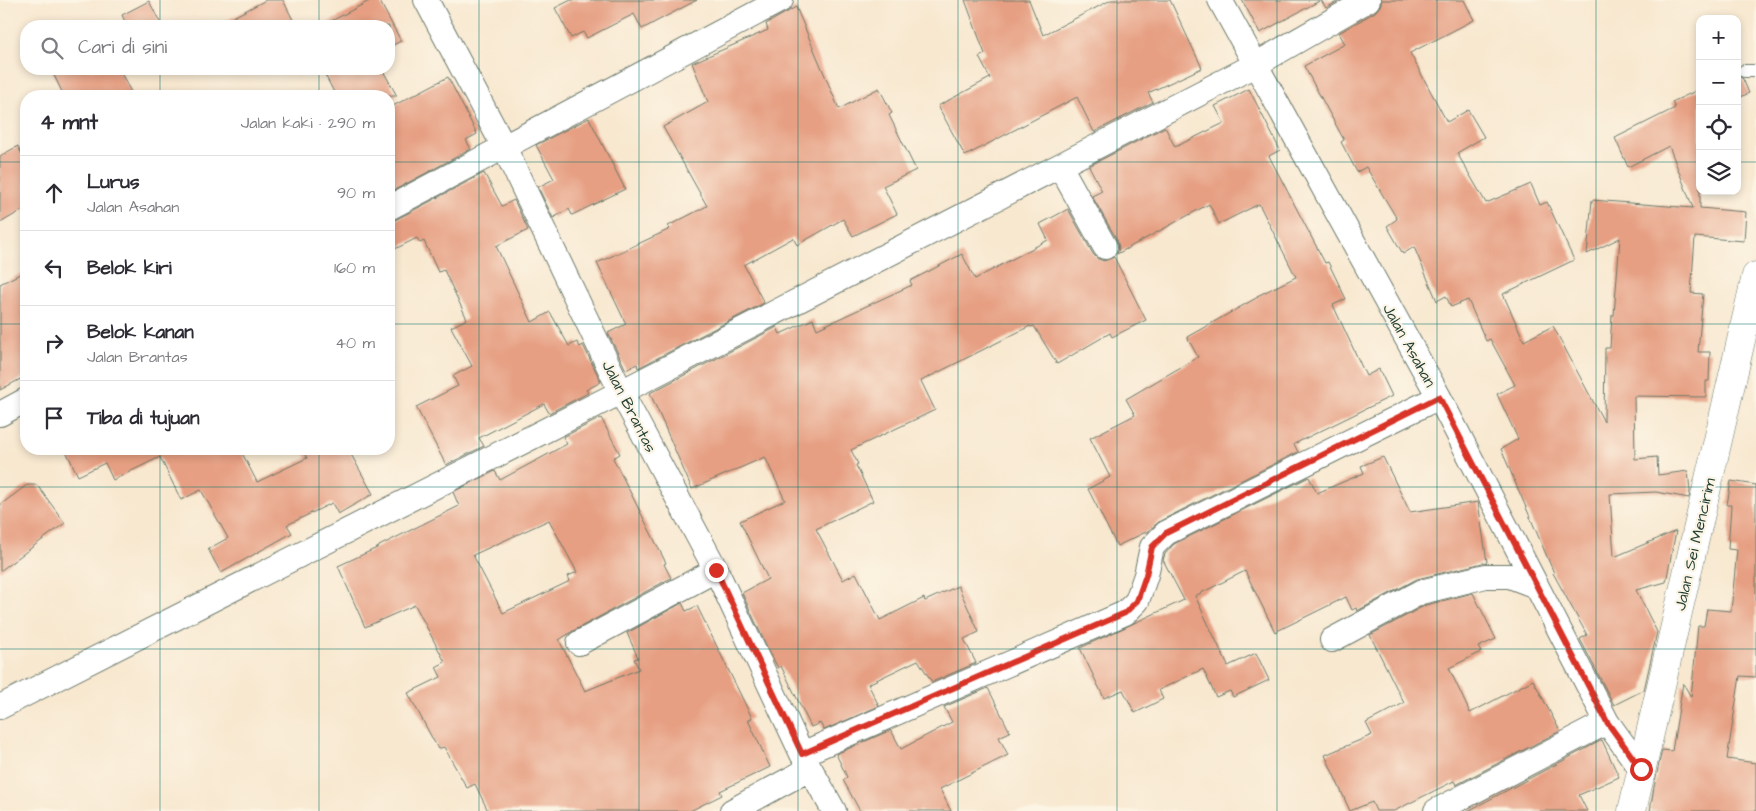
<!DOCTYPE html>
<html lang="id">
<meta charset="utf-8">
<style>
body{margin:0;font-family:"Architects Daughter",sans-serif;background:#f7f7f7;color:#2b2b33}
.controls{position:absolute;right:15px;top:15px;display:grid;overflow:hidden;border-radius:10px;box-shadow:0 2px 8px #0003}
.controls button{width:45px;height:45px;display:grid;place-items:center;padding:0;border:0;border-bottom:1px solid #e1e1e2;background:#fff;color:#2b2b33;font:25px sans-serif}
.stop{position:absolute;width:15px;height:15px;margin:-11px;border:4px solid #d93025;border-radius:50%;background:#fff}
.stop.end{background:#d93025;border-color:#fff;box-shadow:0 1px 5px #0008}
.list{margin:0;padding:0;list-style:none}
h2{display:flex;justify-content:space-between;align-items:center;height:65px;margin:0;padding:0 20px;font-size:21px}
h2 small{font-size:16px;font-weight:400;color:#7c7c81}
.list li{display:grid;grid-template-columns:32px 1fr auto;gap:15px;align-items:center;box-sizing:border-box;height:75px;padding:0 20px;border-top:1px solid #e1e1e2}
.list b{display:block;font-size:19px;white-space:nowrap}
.list p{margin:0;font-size:16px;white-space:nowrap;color:#7c7c81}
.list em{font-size:16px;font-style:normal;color:#7c7c81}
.icon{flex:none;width:28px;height:28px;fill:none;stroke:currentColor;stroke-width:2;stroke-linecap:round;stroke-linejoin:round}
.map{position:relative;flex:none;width:1756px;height:811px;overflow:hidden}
.search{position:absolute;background:#fff;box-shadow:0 2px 8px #0003;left:20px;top:20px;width:375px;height:55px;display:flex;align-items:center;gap:12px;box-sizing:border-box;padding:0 18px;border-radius:20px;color:#7c7c81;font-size:19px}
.panel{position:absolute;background:#fff;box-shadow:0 2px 8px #0003;left:20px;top:90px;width:375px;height:365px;border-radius:20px}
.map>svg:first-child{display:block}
.building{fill:#e69f82;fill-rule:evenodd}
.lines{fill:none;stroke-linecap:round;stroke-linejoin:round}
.service-casing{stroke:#6b796b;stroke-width:14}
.minor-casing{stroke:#6b796b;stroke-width:26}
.tertiary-casing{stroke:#6b796b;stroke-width:29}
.service{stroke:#fff;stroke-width:12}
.minor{stroke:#fff;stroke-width:24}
.tertiary{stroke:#fff;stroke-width:28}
.route{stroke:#d93025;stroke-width:6}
.grid{fill:none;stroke:#0f766e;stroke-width:1;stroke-opacity:0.55}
.labels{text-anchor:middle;stroke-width:4.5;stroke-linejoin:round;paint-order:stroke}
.street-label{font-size:16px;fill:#1f3d34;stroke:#fcf5e5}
</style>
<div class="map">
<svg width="1756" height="811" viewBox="0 0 1756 811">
<rect width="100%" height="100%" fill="#fcf5e5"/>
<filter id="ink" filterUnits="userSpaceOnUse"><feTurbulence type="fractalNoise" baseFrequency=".02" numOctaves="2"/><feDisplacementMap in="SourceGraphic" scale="10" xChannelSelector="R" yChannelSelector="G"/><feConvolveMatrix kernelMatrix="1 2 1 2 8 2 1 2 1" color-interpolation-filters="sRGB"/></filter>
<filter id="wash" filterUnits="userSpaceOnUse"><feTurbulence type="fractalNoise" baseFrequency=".0096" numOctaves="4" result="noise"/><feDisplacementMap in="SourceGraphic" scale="20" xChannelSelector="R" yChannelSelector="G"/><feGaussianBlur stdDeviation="1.12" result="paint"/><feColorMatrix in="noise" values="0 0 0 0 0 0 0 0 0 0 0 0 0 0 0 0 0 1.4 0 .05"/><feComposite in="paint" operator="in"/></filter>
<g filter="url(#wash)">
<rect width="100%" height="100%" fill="#f8e8d0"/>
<g id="blocks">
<path class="building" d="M 266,0 L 283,0 L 296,26 L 216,26 Z
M 371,0 L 379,0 L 401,41 L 389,47 L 389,26 L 322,26 Z
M 571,0 L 697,0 L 642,29 L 634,14 L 587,38 L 583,32 L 571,38 L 555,8 Z
M 965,0 L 1029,0 L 1043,35 L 1111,0 L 1170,0 L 1202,68 L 1148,93 L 1153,102 L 1094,132 L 1077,97 L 965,156 L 938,106 L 990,78 L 979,57 L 985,54 Z
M 1242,0 L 1340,0 L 1326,8 L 1321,0 L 1260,33 Z
M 1382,0 L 1464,0 L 1474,20 L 1410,53 L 1447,122 L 1468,110 L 1484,137 L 1457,153 L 1486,203 L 1531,184 L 1540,205 L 1547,202 L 1574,260 L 1503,294 L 1524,341 L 1553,326 L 1604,422 L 1605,348 L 1610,348 L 1612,315 L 1614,315 L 1620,238 L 1587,254 L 1592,200 L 1693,208 L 1669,146 L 1628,167 L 1615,138 L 1675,108 L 1672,102 L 1700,89 L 1700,208 L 1746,212 L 1744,241 L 1695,237 L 1691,293 L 1703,294 L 1698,352 L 1710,352 L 1709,381 L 1706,381 L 1706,397 L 1634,396 L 1635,459 L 1657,457 L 1658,475 L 1688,471 L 1690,491 L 1689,498 L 1656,492 L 1610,494 L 1614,557 L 1676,531 L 1666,582 L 1636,590 L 1657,632 L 1644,690 L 1614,705 L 1580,639 L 1587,635 L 1553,573 L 1554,573 L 1501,449 L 1518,439 L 1497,394 L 1515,385 L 1490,339 L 1486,341 L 1468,300 L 1451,307 L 1446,296 L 1437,301 L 1414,247 L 1403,254 L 1387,226 L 1397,219 L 1366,167 L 1357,172 L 1341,142 L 1344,140 L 1304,66 L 1345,44 L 1339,33 L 1375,12 L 1380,6 Z
M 149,1 L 162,26 L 127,26 L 122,15 Z
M 796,7 L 839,109 L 879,88 L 892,113 L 889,115 L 916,170 L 883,186 L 897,214 L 853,236 L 843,219 L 797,245 L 793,238 L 744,265 L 764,303 L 638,368 L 637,364 L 626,370 L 608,333 L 626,324 L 597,263 L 670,229 L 668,226 L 707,206 L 663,127 L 708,102 L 692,63 L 768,30 L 766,24 Z
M 51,69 L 119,69 L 133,96 L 64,96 Z
M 322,69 L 382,69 L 397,96 L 336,96 Z
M 1737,75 L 1743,79 L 1749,93 L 1737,99 Z
M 448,77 L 477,134 L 466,140 L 471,149 L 389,193 L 389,108 Z
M 1249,89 L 1280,150 L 1269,156 L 1325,263 L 1328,262 L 1346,299 L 1333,305 L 1366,376 L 1379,369 L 1392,396 L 1294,444 L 1298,452 L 1160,521 L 1148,531 L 1117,546 L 1088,489 L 1110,477 L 1090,438 L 1135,415 L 1126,399 L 1198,357 L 1187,337 L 1258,297 L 1257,296 L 1296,277 L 1259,204 L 1219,224 L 1209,204 L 1117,254 L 1119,248 L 1117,240 L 1092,196 L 1102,191 L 1089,166 L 1165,127 L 1175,147 L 1224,123 L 1215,106 Z
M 589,118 L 625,189 L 572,215 L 569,209 L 553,218 L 538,187 L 554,179 L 536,145 Z
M 18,146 L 26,163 L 26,208 L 0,223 L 0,156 Z
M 484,173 L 502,206 L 514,200 L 528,230 L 496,246 L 532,322 L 550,312 L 569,346 L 577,342 L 580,347 L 583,345 L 601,382 L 586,390 L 588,393 L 549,413 L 544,404 L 479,438 L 484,446 L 446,465 L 416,407 L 458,386 L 453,376 L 472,366 L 451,327 L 467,319 L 444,270 L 438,272 L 424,241 L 420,243 L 417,238 L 389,252 L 389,222 L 395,220 Z
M 1068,209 L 1093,254 L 1098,259 L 1104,261 L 1114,257 L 1146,320 L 1112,337 L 1110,333 L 1057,364 L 1034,326 L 1031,327 L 1030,326 L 921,381 L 935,410 L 851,450 L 858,464 L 856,465 L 873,501 L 816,529 L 843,580 L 856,573 L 880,620 L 924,598 L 925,601 L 958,586 L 979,632 L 964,639 L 976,663 L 932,682 L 918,660 L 868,684 L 879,706 L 824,730 L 820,723 L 811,727 L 781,666 L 778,668 L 768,649 L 742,593 L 768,579 L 740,521 L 785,500 L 765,457 L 692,489 L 650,393 L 777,327 L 780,334 L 813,319 L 817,329 L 912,285 L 910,281 L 962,254 L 975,279 L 1048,240 L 1040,224 Z
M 26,271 L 26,376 L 0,390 L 0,284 Z
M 601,418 L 620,454 L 613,458 L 666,563 L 664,564 L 671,578 L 573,631 L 559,640 L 585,691 L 639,669 L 634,659 L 638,658 L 627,633 L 682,603 L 686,611 L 697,606 L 752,718 L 748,720 L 770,767 L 720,791 L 722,795 L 690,811 L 488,811 L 475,784 L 467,788 L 444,747 L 438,749 L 408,693 L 441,677 L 436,667 L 445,662 L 415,605 L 365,627 L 338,566 L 379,547 L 379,546 L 459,506 L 453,492 L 495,471 L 500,480 L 567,444 L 563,437 ZM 549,520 L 577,572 L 568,576 L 570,581 L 503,613 L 473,555 Z
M 65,449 L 240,449 L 257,482 L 307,458 L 302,449 L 348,449 L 373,494 L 338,514 L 332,503 L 287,525 L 292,533 L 221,573 L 208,549 L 228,538 L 201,490 L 181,500 L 160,457 L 113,480 L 105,463 L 78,476 Z
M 1383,457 L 1410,512 L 1478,502 L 1487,562 L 1417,579 L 1357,611 L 1356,608 L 1352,610 L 1346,597 L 1275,632 L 1245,571 L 1195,596 L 1228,666 L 1256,653 L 1269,680 L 1233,697 L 1230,691 L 1216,697 L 1203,669 L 1159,690 L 1163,699 L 1135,713 L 1123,690 L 1104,698 L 1080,648 L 1184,600 L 1163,560 L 1165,554 L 1174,544 L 1309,477 L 1317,493 L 1364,473 L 1361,466 Z
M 1731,481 L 1756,485 L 1756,677 L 1740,676 L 1727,759 L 1756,763 L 1756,811 L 1650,811 L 1654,787 L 1662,750 L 1672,751 L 1683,683 L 1691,697 L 1698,626 L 1704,626 L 1707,609 L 1731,611 L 1737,550 L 1728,549 L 1731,505 L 1727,505 Z
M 27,485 L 37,485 L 65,523 L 0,571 L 0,505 Z
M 1473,593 L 1496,639 L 1478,647 L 1481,652 L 1449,668 L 1470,713 L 1533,680 L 1560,731 L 1456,785 L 1454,781 L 1394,811 L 1376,811 L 1372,802 L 1350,811 L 1325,755 L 1372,735 L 1366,723 L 1404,703 L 1370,635 L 1426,605 Z
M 988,688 L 1010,732 L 999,737 L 1008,755 L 940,789 L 951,811 L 860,811 L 843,780 L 847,777 L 836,754 L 891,730 L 901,749 L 952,722 L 944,707 Z
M 1602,740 L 1619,777 L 1579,795 L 1587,811 L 1468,811 Z"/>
</g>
</g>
<g filter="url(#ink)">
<use href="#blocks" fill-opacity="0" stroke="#6b796b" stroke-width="1"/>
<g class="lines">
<defs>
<path id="service" d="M 1744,71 L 1756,71"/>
<path id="minor" d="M 426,0 L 504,147 L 621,392 L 716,570 L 802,754 L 834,811
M 1220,0 L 1439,397 L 1607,722 L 1641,769
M 1060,166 L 1105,247
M 389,208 L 781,0
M 0,414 L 26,400
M 1332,640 L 1421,592 L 1486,576 L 1510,576 L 1536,586
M 579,643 L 716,570
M 0,707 L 621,392 L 1255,65 L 1368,0
M 802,754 L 1125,613 L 1137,601 L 1146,575 L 1152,547 L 1166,533 L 1439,397
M 732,811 L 809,769
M 1436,811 L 1607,722"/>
<path id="tertiary" d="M 1632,811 L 1756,276"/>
</defs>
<use href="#service" class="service-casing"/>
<use href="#minor" class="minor-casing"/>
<use href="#tertiary" class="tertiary-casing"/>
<use href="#service" class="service"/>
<use href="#minor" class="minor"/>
<use href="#tertiary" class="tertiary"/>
</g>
</g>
<g class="lines" filter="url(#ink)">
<path class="route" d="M 716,570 L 802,754 L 1125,613 L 1137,601 L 1146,575 L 1152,547 L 1166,533 L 1439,397 L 1607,722 L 1641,769"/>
</g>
<path class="grid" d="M 160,0 L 160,26M 319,0 L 319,26M 479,0 L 479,811M 639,0 L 639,811M 798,0 L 798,811M 958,0 L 958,811M 1117,0 L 1117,811M 1277,0 L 1277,811M 1437,0 L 1437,811M 1596,0 L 1596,811M 160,69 L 160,96M 319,69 L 319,96M 0,162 L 26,162M 389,162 L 1700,162M 1737,162 L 1756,162M 0,324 L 26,324M 389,324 L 1756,324M 160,449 L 160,811M 319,449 L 319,811M 0,487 L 1756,487M 0,649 L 1756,649"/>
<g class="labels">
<g class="street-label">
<text transform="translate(1410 345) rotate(61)" y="6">Jalan Asahan</text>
<text transform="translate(630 406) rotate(63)" y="6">Jalan Brantas</text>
<text transform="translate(1694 544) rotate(-77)" y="6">Jalan Sei Mencirim</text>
</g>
</g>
</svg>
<div class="controls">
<button>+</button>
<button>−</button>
<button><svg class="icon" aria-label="locate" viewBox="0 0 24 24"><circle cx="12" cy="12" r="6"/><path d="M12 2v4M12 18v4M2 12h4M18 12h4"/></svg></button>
<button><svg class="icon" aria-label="layers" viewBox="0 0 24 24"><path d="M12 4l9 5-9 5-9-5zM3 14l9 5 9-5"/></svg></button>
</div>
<div class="stop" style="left:1641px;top:769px"></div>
<div class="stop end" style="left:716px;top:570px"></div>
<div class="search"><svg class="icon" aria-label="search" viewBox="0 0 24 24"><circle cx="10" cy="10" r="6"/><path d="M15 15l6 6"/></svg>Cari di sini</div>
<section class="panel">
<h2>4 mnt<small>Jalan kaki · 290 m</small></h2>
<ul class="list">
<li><svg class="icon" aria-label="ahead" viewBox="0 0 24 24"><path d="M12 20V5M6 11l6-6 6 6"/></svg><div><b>Lurus</b><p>Jalan Asahan</p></div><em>90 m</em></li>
<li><svg class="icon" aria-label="left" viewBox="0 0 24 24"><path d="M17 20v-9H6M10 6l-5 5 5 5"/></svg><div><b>Belok kiri</b></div><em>160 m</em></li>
<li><svg class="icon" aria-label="right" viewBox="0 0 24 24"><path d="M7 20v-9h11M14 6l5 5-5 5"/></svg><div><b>Belok kanan</b><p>Jalan Brantas</p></div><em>40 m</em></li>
<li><svg class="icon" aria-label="arrive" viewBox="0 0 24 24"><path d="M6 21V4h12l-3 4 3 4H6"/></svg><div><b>Tiba di tujuan</b></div></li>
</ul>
</section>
</div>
